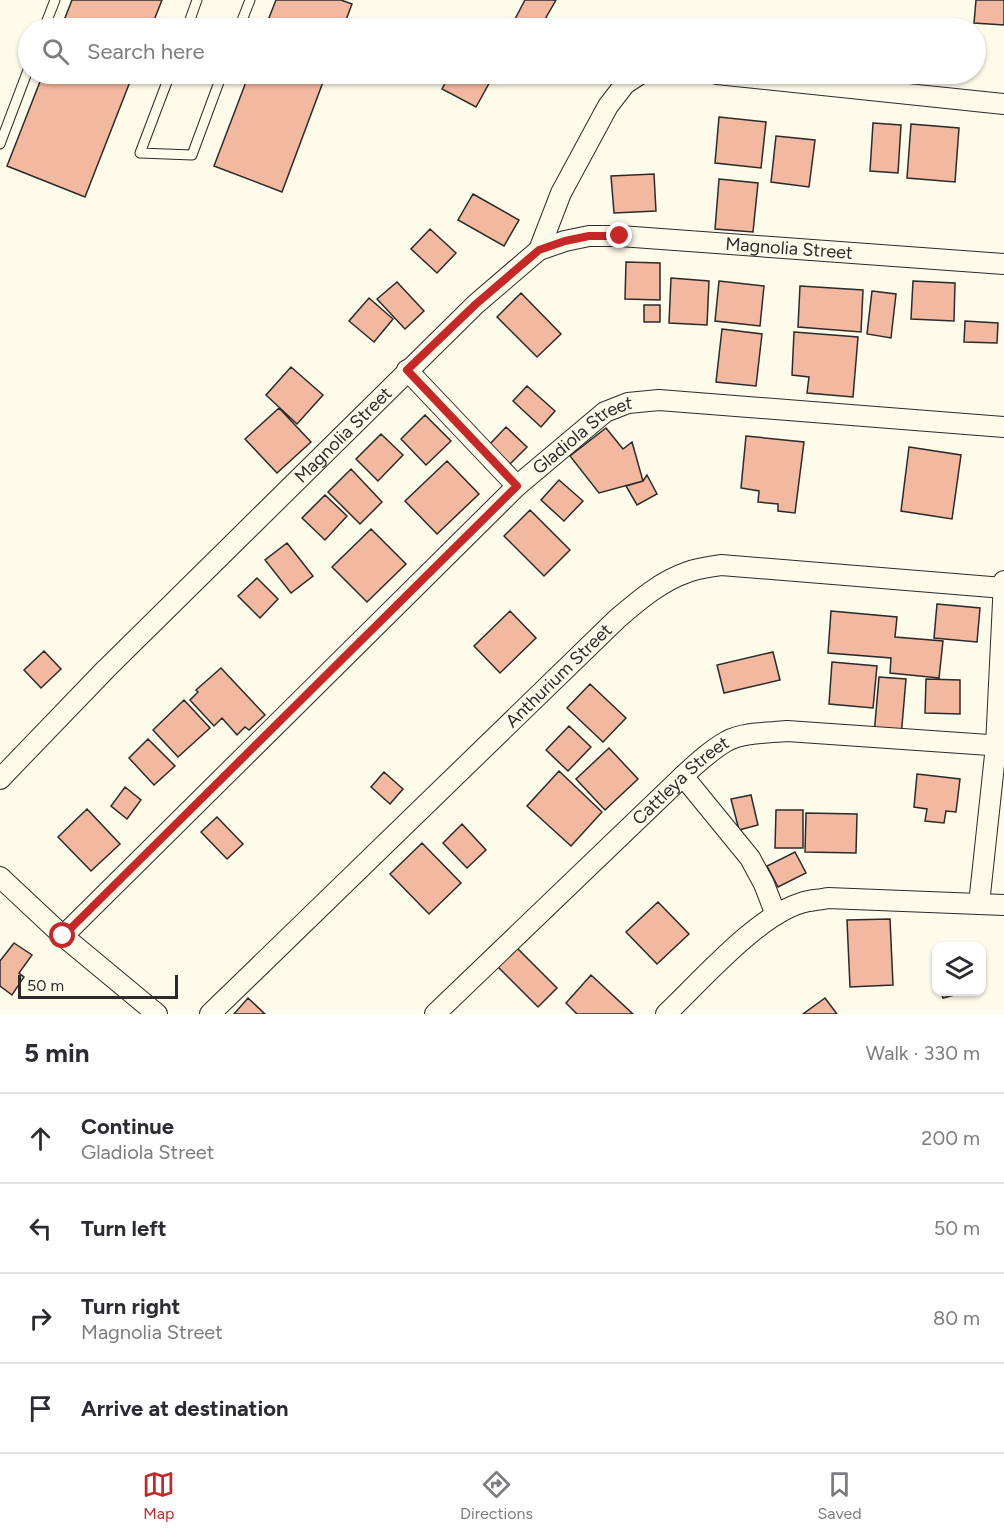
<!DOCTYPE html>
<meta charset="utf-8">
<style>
body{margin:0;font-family:Figtree,sans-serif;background:#f2f2f3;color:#2b2b33}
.controls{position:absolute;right:18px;bottom:18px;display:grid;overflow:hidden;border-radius:12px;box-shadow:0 2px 4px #0004}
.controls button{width:54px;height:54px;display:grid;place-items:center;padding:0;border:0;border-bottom:2px solid #e1e1e2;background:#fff;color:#2b2b33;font:30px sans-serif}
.scale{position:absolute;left:18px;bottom:15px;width:160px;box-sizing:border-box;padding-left:6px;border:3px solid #2b2b2b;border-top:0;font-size:16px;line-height:21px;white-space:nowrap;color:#2b2b2b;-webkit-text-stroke:4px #fdfbea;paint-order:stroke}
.stop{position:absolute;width:18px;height:18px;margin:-14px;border:4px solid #c62828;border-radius:50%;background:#fff}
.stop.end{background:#c62828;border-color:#fff;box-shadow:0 2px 6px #0008}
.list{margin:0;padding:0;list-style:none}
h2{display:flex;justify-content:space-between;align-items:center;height:78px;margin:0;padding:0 24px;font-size:26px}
h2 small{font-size:20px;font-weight:400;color:#7c7c81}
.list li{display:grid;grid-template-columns:39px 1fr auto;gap:18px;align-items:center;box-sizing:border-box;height:90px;padding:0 24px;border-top:2px solid #e1e1e2}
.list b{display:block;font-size:22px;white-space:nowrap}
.list p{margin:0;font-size:20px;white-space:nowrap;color:#7c7c81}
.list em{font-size:20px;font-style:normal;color:#7c7c81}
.icon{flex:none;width:33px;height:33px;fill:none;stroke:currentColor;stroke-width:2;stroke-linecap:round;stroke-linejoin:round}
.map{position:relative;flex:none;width:1004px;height:1014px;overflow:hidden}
.search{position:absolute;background:#fff;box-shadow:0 2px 4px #0004;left:18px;right:18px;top:18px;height:66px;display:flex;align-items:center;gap:15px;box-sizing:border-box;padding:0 21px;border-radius:33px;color:#7c7c81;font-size:22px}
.sheet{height:438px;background:#fff}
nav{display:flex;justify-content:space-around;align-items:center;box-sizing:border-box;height:84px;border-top:2px solid #e1e1e2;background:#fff;font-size:16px;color:#7c7c81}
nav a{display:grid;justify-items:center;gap:3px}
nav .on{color:#c62828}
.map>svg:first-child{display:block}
.building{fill:#f2b8a0;stroke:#2b2b2b;stroke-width:1.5}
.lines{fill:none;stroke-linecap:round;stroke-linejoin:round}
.lane-casing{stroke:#2b2b2b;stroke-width:11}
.street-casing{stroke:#2b2b2b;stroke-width:22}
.lane{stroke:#fdfbea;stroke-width:9}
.street{stroke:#fdfbea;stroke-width:20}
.route{stroke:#c62828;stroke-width:8}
.labels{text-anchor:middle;stroke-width:4.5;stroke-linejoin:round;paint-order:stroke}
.street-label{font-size:18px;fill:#2b2b2b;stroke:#fdfbea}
</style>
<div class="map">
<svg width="1004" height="1014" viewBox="0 0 1004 1014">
<rect width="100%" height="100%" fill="#fdfbea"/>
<path class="building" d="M 72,0 L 162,0 L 151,28 L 61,28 Z
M 276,0 L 341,0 L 352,4 L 343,28 L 265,28 Z
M 525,0 L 556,0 L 540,28 L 527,28 L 514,21 Z
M 976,0 L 1004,0 L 1004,25 L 974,23 Z
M 876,24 L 904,27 L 903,28 L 875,28 Z
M 931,25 L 958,25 L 958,28 L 931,28 Z
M 43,74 L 133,74 L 85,197 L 7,166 Z
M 249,74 L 326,74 L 282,192 L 214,166 Z
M 450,74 L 483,74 L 492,78 L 476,107 L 442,89 Z
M 873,74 L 906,74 L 906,80 L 872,78 Z
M 719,117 L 766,122 L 761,168 L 715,163 Z
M 873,123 L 901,125 L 898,173 L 870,171 Z
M 911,124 L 959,128 L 955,182 L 907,178 Z
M 776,136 L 815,140 L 809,187 L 771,182 Z
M 654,174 L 656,211 L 614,213 L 611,176 Z
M 719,179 L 758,183 L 753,232 L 715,229 Z
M 473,194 L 519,220 L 504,246 L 458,220 Z
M 430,229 L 456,253 L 437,273 L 411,249 Z
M 626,262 L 660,263 L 660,300 L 625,299 Z
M 671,278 L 709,281 L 707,325 L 669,323 Z
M 719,281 L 764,286 L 760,326 L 715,321 Z
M 913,281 L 955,283 L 954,321 L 911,319 Z
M 397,282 L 424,311 L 405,329 L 377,299 Z
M 800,286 L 863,290 L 861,332 L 798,327 Z
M 872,291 L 896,294 L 891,338 L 867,334 Z
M 521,293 L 561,334 L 537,357 L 497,317 Z
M 369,298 L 393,319 L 374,342 L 349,321 Z
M 644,305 L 660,305 L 660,322 L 644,322 Z
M 965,321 L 998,323 L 997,343 L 964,342 Z
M 722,329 L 762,334 L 756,386 L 716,382 Z
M 794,332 L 858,337 L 853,397 L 807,393 L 809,377 L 792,375 Z
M 291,367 L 323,395 L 297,424 L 266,395 Z
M 527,386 L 555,411 L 541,427 L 513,401 Z
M 279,408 L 311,442 L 277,473 L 245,439 Z
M 425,415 L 451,441 L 426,465 L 401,439 Z
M 506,427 L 527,447 L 509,465 L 489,445 Z
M 606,428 L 623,449 L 632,442 L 643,481 L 599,493 L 570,456 Z
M 381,434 L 403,455 L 378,481 L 356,459 Z
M 746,436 L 804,442 L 795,513 L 778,511 L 778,504 L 758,502 L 759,491 L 741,488 Z
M 909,447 L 961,455 L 952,519 L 901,511 Z
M 447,461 L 479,494 L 437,534 L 405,501 Z
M 351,469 L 382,502 L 360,524 L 328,492 Z
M 647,475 L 657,494 L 637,505 L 626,486 L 643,481 Z
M 559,480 L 583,501 L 564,521 L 541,500 Z
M 325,495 L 347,516 L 325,540 L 302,518 Z
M 530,510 L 570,550 L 544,576 L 504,536 Z
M 371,529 L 406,564 L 367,602 L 332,567 Z
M 287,543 L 313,576 L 291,593 L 265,560 Z
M 257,578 L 278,599 L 260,618 L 238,596 Z
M 937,604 L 980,608 L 977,642 L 934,638 Z
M 510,611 L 536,638 L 500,673 L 474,646 Z
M 831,611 L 897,617 L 895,637 L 943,641 L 939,678 L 890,673 L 891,658 L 828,653 Z
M 44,651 L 61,669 L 41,688 L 24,670 Z
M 773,652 L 780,680 L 724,693 L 717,665 Z
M 832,662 L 877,666 L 873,708 L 829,704 Z
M 221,668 L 265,715 L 249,730 L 245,727 L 237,735 L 222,718 L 214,726 L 190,700 L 198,692 L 196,690 Z
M 879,677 L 906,679 L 901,737 L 874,735 Z
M 926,679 L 960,680 L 960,714 L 925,713 Z
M 590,684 L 626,718 L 603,742 L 567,708 Z
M 184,700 L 210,728 L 178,757 L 153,730 Z
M 569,726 L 591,747 L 568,771 L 546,750 Z
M 148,739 L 175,766 L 154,785 L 129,758 Z
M 609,748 L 638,779 L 605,810 L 576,779 Z
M 559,771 L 602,812 L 571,846 L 527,806 Z
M 384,772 L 403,789 L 390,804 L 371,787 Z
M 917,774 L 960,779 L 956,812 L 946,811 L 944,823 L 925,821 L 927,809 L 914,807 Z
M 125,787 L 141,800 L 127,819 L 111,806 Z
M 751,795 L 758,825 L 739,830 L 731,799 Z
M 87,809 L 120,844 L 91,871 L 58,837 Z
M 776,810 L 803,810 L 803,848 L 775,848 Z
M 806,813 L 857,814 L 856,853 L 805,852 Z
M 217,817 L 243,844 L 227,859 L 201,832 Z
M 462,824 L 486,850 L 467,868 L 443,843 Z
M 422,843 L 461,883 L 429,914 L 390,874 Z
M 795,852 L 806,873 L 778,887 L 767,866 Z
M 658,902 L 689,934 L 657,964 L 626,932 Z
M 890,919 L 893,985 L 850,987 L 847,920 Z
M 14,943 L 32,955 L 19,973 L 24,977 L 12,995 L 0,986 L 0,961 Z
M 513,944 L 557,988 L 538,1007 L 494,963 Z
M 591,975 L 633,1014 L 577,1014 L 566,1003 Z
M 941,992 L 965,992 L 943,998 Z
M 248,998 L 265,1014 L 234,1014 Z
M 825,998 L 837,1014 L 803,1014 Z"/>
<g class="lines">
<defs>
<path id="lane" d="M 44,28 L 55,0
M 187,28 L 197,0
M 239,28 L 250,0
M 170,74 L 140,153 L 192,155 L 222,74
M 0,144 L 28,70"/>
<g id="street">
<path d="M 717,74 L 1004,104"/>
<path d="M 539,250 L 561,193 L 608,106 L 625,84 L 640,74"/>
<path d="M 407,370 L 517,486"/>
<path d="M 683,776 L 750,858 L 764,884 L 776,915"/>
<path id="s1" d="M 0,779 L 106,669 L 476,304 L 539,250 L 565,241 L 589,236 L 620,236 L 1004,264"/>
<path d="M 0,877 L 63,936 L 157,1014"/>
<path d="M 979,904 L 996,746 L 1004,581"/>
<path id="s2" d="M 63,936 L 517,486 L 605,412 L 628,403 L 659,400 L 1004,427"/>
<path id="s3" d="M 210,1014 L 617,619 C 638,601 661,581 688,572 C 698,568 710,567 721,565 L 1004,588"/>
<path id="s4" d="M 435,1014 L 683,776 C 697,763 711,750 727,741 C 744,732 769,733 787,731 L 1004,746"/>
<path d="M 666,1014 C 700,982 757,916 801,903 C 809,900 819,900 828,898 L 1004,905"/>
</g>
</defs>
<use href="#lane" class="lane-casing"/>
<use href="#street" class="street-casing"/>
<use href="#lane" class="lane"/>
<use href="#street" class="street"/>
</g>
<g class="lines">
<path class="route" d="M 63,936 L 517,486 L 407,370 L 476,304 L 539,250 L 565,241 L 589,236 L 620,236"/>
</g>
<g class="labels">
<g class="street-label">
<text dy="6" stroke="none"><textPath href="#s1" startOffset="1008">Magnolia Street</textPath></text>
<text dy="6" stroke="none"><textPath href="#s1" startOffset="486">Magnolia Street</textPath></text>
<text dy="6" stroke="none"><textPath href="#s2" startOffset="723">Gladiola Street</textPath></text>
<text dy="6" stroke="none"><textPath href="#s3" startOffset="486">Anthurium Street</textPath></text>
<text dy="6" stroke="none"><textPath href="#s4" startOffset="339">Cattleya Street</textPath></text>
</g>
</g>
</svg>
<div class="controls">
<button><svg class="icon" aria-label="layers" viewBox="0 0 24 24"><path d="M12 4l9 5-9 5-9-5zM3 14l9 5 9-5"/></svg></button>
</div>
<div class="scale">50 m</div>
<div class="stop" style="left:63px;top:936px"></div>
<div class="stop end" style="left:620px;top:236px"></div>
<div class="search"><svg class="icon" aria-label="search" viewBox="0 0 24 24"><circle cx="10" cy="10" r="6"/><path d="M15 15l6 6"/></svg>Search here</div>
</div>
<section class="sheet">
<h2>5 min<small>Walk · 330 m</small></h2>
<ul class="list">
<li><svg class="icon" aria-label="ahead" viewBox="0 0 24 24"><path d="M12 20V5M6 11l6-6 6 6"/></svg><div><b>Continue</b><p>Gladiola Street</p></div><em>200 m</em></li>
<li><svg class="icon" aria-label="left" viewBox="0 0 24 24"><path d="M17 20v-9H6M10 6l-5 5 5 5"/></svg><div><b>Turn left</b></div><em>50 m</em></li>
<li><svg class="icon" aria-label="right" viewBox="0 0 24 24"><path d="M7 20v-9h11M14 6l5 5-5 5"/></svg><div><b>Turn right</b><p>Magnolia Street</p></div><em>80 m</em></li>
<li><svg class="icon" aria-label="arrive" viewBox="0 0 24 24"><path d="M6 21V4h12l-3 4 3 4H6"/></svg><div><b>Arrive at destination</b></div></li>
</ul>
</section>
<nav>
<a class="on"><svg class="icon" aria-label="map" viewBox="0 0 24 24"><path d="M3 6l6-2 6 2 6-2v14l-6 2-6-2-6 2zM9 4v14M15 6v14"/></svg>Map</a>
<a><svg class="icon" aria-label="directions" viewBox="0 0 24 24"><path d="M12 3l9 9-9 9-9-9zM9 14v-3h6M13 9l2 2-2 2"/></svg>Directions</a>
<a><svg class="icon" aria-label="saved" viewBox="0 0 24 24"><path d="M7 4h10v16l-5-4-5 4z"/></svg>Saved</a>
</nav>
